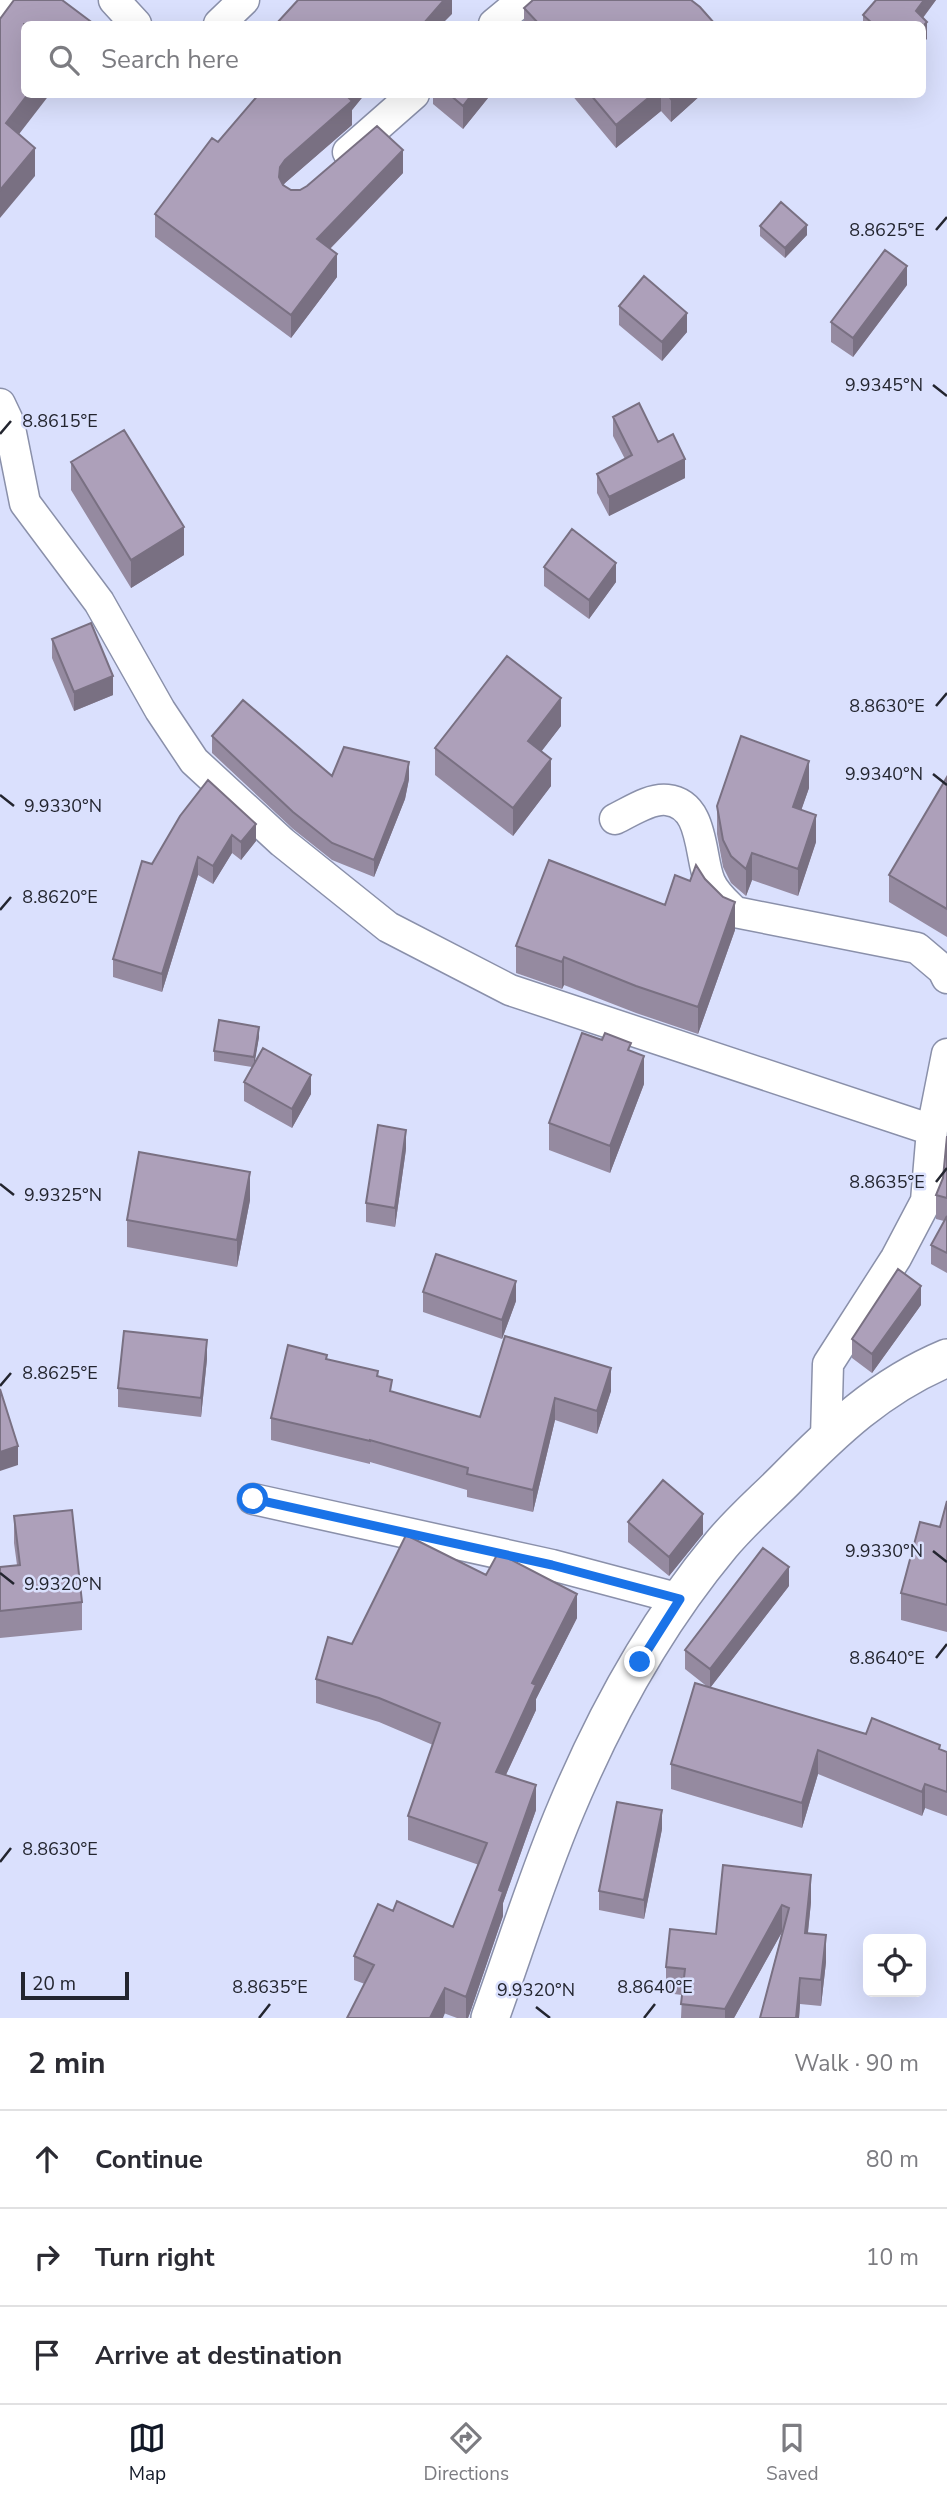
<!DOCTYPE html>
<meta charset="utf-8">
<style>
body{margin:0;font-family:"Nunito Sans",sans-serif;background:#f7f7f7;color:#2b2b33}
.controls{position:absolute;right:21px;bottom:21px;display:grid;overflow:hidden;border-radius:10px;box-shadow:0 7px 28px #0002}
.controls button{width:63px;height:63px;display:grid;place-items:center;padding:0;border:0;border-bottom:2px solid #e1e1e2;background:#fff;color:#2b2b33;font:35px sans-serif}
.scale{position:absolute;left:21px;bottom:18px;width:108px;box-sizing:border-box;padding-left:7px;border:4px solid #23252f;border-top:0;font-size:19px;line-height:24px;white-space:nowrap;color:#23252f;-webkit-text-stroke:5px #dae0fd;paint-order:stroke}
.stop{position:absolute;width:21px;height:21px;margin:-16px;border:5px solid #1a73e8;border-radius:50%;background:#fff}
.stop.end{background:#1a73e8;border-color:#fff;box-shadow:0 2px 7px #0008}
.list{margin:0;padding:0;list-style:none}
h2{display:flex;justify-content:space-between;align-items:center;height:91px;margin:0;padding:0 28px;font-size:30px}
h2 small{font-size:23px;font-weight:400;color:#7c7c81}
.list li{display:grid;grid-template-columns:46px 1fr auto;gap:21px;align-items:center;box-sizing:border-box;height:98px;padding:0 28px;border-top:2px solid #e1e1e2}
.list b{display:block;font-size:26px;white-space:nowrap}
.list em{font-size:23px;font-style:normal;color:#7c7c81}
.icon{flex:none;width:38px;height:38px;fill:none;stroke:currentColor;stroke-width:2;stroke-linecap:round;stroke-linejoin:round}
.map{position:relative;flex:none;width:947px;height:2018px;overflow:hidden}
.search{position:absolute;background:#fff;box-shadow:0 7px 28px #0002;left:21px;right:21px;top:21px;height:77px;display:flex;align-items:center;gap:18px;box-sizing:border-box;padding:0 24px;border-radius:10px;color:#7c7c81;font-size:26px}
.sheet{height:385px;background:#fff}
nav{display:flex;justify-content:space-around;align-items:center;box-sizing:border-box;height:98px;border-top:2px solid #e1e1e2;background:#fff;font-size:19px;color:#7c7c81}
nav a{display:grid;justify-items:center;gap:4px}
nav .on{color:#111827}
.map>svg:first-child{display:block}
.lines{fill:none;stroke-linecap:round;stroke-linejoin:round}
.minor-casing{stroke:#8a90aa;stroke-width:33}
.tertiary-casing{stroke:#8a90aa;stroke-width:40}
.minor{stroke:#fff;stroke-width:30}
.tertiary{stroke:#fff;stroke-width:37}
.wall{fill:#958aa0}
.shaded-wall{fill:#797082}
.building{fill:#ada0ba;stroke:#797082;stroke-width:2}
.route{stroke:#1a73e8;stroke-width:9}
.ticks{fill:none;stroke:#23252f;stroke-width:2.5}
.ticks-label{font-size:18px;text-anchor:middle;fill:#23252f;stroke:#dae0fd;stroke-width:5;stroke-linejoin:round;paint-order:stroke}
</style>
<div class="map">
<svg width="947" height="2018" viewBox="0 0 947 2018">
<rect width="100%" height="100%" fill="#dae0fd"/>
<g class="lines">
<defs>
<path id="minor" d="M 114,0 L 136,24
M 0,2 L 3,0
M 219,24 L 244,0
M 494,24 L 523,0
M 348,152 L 414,94
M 0,404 L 9,423 L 25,503 L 99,602 L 160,710 L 194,761 L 282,842 L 388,927 L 510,990 L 932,1130
M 615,819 C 630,812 650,798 667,800 C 705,804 699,857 710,882 C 715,894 726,903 735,912 L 917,948 L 943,970 L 947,978
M 826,1438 L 828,1364 L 896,1258 L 926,1201 L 932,1130 L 947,1054
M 253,1499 L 552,1565 L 680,1599"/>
<path id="tertiary" d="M 490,2018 C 515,1949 537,1877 566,1809 C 605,1716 656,1623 721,1545 C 740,1522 763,1502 784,1481 C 834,1430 880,1386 947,1358"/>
</defs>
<use href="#minor" class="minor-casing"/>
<use href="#tertiary" class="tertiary-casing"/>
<use href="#minor" class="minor"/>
<use href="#tertiary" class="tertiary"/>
</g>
<path class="wall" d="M 876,0 L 936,0 L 923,18 L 927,39 L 922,24 L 863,24 L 863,15 Z
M 524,8 L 715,24 L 524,24 Z
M 259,94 L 365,94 L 352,110 L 352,125 L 285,183 L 283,185 L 291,190 L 300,190 L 403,173 L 330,249 L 337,277 L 291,338 L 155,237 L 155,214 Z
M 431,94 L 488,94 L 488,98 L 463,129 L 433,104 L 433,97 Z
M 571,94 L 702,94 L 671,122 L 661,111 L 616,148 Z
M 760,226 L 807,235 L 785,258 L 760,236 Z
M 907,285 L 853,357 L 831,342 L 831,322 Z
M 619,306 L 687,332 L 662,361 L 619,325 Z
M 613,417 L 658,442 L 685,478 L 609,516 L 597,493 L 597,474 L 625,459 L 613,436 Z
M 71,462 L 184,555 L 131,588 L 71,490 Z
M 544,567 L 616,582 L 589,619 L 544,586 Z
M 52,639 L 113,695 L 74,711 L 52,658 Z
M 561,726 L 541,751 L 551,786 L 513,836 L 435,775 L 435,748 Z
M 212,736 L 332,776 L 409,779 L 405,799 L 374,877 L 332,860 L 293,829 L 212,753 Z
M 947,777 L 947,937 L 889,902 L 889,875 Z
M 809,788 L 801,810 L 816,842 L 798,896 L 752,880 L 746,896 L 731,883 L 723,867 L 717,834 L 717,806 Z
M 180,816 L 256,841 L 241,860 L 232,853 L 213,884 L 198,875 L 162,992 L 113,977 L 113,959 L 152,864 Z
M 665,905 L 735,930 L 698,1034 L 636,1013 L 564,985 L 562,989 L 516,973 L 516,946 Z
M 259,1037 L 254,1063 L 311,1094 L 292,1128 L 244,1101 L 244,1082 L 252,1067 L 214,1061 L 214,1051 Z
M 631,1052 L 644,1084 L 610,1173 L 549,1150 L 549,1123 Z
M 947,1136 L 947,1273 L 931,1264 L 931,1245 L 944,1221 L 936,1219 L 936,1195 L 943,1178 Z
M 406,1149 L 395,1227 L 366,1222 L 366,1203 Z
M 250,1200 L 237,1267 L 127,1247 L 127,1220 Z
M 423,1292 L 516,1301 L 502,1339 L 423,1312 Z
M 921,1305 L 872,1373 L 852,1358 L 852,1339 Z
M 505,1336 L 611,1391 L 597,1434 L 555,1420 L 533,1512 L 467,1497 L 467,1490 L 370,1462 L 370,1464 L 271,1440 L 271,1418 L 327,1359 L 378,1376 L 392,1392 L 480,1417 Z
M 207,1359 L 201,1417 L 118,1407 L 118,1388 Z
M 947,1501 L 947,1632 L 901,1620 L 901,1593 L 940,1527 Z
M 14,1516 L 82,1602 L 82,1630 L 0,1638 L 0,1567 L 17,1565 L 14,1543 Z
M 628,1522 L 703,1534 L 669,1576 L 628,1542 Z
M 486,1575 L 577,1618 L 536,1699 L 536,1710 L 506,1775 L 536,1810 L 503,1903 L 503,1916 L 468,2018 L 457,2018 L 354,1980 L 354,1956 L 393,1911 L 453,1927 L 479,1865 L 408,1840 L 408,1816 L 433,1745 L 379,1722 L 316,1703 L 316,1679 L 352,1644 Z
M 789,1586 L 710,1688 L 866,1734 L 947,1752 L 947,1816 L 925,1808 L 922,1816 L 818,1774 L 802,1828 L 671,1789 L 671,1764 L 709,1688 L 685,1669 L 685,1650 Z
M 662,1829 L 644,1919 L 599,1910 L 599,1891 Z
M 723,1865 L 811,1902 L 808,1933 L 826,1962 L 821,2006 L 800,2004 L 799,2018 L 760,2018 L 782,1932 L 734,2018 L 681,2018 L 682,1995 L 666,1993 L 666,1967 L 716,1934 Z"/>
<path class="shaded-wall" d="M 444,0 L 452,0 L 452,14 L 442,24 L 424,24 L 424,23 Z
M 924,0 L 936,0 L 918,24 L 916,11 Z
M 927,22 L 927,39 L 922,44 L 922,27 Z
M 28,94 L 50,94 L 6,151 L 6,123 Z
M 345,94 L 365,94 L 352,110 L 352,125 L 285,183 L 280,190 L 280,167 L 285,160 Z
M 472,94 L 488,94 L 488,98 L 463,129 L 463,106 Z
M 653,94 L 661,94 L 661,111 L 616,148 L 616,125 Z
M 676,94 L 702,94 L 671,122 L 671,99 Z
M 35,148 L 35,176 L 0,218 L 0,190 Z
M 403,150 L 403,173 L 317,262 L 317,239 Z
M 807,225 L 807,235 L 785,258 L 785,248 Z
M 337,254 L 337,277 L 291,338 L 291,315 Z
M 907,266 L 907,285 L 853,357 L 853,338 Z
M 687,313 L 687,332 L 662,361 L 662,342 Z
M 685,459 L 685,478 L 609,516 L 609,497 Z
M 184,527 L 184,555 L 131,588 L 131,560 Z
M 616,563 L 616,582 L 589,619 L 589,600 Z
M 113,676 L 113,695 L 74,711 L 74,692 Z
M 561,698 L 561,726 L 528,769 L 528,741 Z
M 551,759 L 551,786 L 513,836 L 513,808 Z
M 809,761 L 809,788 L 793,834 L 793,807 Z
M 409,762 L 409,779 L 405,799 L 374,877 L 374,860 Z
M 816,815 L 816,842 L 798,896 L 798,869 Z
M 256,824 L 256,841 L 241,860 L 241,842 Z
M 232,835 L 232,853 L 213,884 L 213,866 Z
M 752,853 L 752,880 L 746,896 L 746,869 Z
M 198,857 L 198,875 L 162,992 L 162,974 Z
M 735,902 L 735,930 L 698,1034 L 698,1007 Z
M 564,957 L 564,985 L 562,989 L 562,962 Z
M 259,1027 L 259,1037 L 254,1067 L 254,1057 Z
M 644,1056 L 644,1084 L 610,1173 L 610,1146 Z
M 311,1075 L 311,1094 L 292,1128 L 292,1109 Z
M 406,1130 L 406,1149 L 395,1227 L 395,1208 Z
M 250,1172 L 250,1200 L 237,1267 L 237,1240 Z
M 516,1281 L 516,1301 L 502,1339 L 502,1320 Z
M 921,1286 L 921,1305 L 872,1373 L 872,1354 Z
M 207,1340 L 207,1359 L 201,1417 L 201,1398 Z
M 611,1368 L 611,1391 L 597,1434 L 597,1411 Z
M 555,1398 L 555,1420 L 533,1512 L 533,1490 Z
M 18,1446 L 18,1465 L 0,1471 L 0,1452 Z
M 703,1514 L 703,1534 L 669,1576 L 669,1557 Z
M 789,1567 L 789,1586 L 710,1688 L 710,1669 Z
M 577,1594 L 577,1618 L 536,1699 L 536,1710 L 496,1796 L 496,1772 L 532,1683 Z
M 818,1750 L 818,1774 L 802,1828 L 802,1803 Z
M 925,1784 L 925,1808 L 922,1816 L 922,1792 Z
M 536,1785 L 536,1810 L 503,1903 L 503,1916 L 470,2013 L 468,2018 L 466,2018 L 466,1997 L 499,1890 Z
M 662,1810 L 662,1829 L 644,1919 L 644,1900 Z
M 811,1875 L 811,1902 L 805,1959 L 805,1933 Z
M 782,1905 L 782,1932 L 734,2018 L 725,2018 L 725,2009 Z
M 826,1935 L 826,1962 L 821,2006 L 821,1980 Z
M 800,1978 L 800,2004 L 799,2018 L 796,2018 Z
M 445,1988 L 445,2013 L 443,2018 L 430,2018 Z"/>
<path class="building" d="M 14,0 L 62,0 L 94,24 L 24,24 L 24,94 L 28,94 L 6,123 L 35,148 L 0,190 L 0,19 Z
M 298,0 L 444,0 L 424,23 L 425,24 L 276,24 Z
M 533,0 L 691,0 L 700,7 L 715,24 L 539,24 L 524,8 Z
M 876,0 L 924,0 L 916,11 L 927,22 L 922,27 L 922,24 L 873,24 L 863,15 Z
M 259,94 L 345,94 L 352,101 L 285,160 L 280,167 L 279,177 L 283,185 L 291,190 L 300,190 L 307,186 L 377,126 L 403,150 L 317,239 L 337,254 L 291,315 L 155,214 L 212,138 L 218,142 Z
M 449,94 L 472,94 L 463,106 Z
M 590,94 L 653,94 L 616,125 Z
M 667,94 L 676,94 L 671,99 Z
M 781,202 L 807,225 L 785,248 L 760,226 Z
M 885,250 L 907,266 L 853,338 L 831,322 Z
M 644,276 L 687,313 L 662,342 L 619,306 Z
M 639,403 L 658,442 L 673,434 L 685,459 L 609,497 L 597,474 L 632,455 L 613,417 Z
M 124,430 L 184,527 L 131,560 L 71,462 Z
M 572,529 L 616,563 L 589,600 L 544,567 Z
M 91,623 L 113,676 L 74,692 L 52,639 Z
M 507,656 L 561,698 L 528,741 L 551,759 L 513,808 L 435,748 Z
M 243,700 L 332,776 L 344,747 L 409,762 L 405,781 L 374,860 L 332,843 L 293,812 L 212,736 Z
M 741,736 L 809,761 L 793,807 L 816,815 L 798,869 L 752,853 L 746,869 L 731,856 L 723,840 L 717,806 Z
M 947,777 L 947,909 L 889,875 Z
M 208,780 L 256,824 L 241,842 L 232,835 L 213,866 L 198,857 L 162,974 L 113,959 L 142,861 L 152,864 L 180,816 Z
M 549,860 L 665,905 L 675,875 L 690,881 L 696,865 L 705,879 L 723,897 L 735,902 L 698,1007 L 636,986 L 564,957 L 562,962 L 516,946 Z
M 219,1020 L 259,1027 L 254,1057 L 214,1051 Z
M 582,1033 L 602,1040 L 605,1033 L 631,1043 L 628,1050 L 644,1056 L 610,1146 L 549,1123 Z
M 263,1048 L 311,1075 L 292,1109 L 244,1082 Z
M 378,1125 L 406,1130 L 395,1208 L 366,1203 Z
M 947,1136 L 947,1198 L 936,1195 L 943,1178 Z
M 139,1152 L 250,1172 L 237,1240 L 127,1220 Z
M 947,1216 L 947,1253 L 931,1245 Z
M 436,1254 L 516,1281 L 502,1320 L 423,1292 Z
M 898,1269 L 921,1286 L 872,1354 L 852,1339 Z
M 124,1331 L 207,1340 L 201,1398 L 118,1388 Z
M 505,1336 L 611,1368 L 597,1411 L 555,1398 L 533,1490 L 467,1474 L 468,1468 L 370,1440 L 370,1441 L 271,1418 L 288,1345 L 327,1355 L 326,1359 L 378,1371 L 377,1376 L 392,1380 L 390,1391 L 480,1417 Z
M 0,1389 L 18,1446 L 0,1452 Z
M 663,1480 L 703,1514 L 669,1557 L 628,1522 Z
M 947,1501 L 947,1605 L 901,1593 L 920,1522 L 940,1527 Z
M 72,1510 L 82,1602 L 0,1611 L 0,1567 L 20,1565 L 14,1516 Z
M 406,1535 L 486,1575 L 498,1553 L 577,1594 L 532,1683 L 536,1685 L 496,1772 L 536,1785 L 499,1890 L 503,1892 L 466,1997 L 445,1988 L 430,2018 L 347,2018 L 374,1965 L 354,1956 L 378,1904 L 393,1911 L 397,1901 L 453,1927 L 487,1843 L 408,1816 L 440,1723 L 379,1698 L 316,1679 L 328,1637 L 352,1644 Z
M 763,1548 L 789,1567 L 710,1669 L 685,1650 Z
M 695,1683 L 866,1734 L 872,1718 L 940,1745 L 939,1749 L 947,1752 L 947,1792 L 925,1784 L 922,1792 L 818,1750 L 802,1803 L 671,1764 Z
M 617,1802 L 662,1810 L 644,1900 L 599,1891 Z
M 723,1865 L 811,1875 L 805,1933 L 826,1935 L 821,1980 L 800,1978 L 796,2018 L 760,2018 L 789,1908 L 782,1905 L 725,2009 L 681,2004 L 685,1969 L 666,1967 L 670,1929 L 716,1934 Z"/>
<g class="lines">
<path class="route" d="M 253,1499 L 552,1565 L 680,1599 L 640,1662"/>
</g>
<path class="ticks" d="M 936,230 L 947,217M 933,385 L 947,396M 0,434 L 11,421M 936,706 L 947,693M 933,774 L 947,785M 0,795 L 14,806M 0,910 L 11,897M 936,1182 L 947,1168M 0,1184 L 14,1195M 0,1386 L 11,1373M 933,1551 L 947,1562M 0,1573 L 14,1584M 936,1658 L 947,1644M 0,1862 L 11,1848M 536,2007 L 550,2018M 259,2018 L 270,2004M 644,2018 L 655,2004"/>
<g class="ticks-label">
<text x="887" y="236">8.8625°E</text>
<text x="884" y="391">9.9345°N</text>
<text x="60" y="427">8.8615°E</text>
<text x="887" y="712">8.8630°E</text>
<text x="884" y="780">9.9340°N</text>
<text x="63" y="812">9.9330°N</text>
<text x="60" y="903">8.8620°E</text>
<text x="887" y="1188">8.8635°E</text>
<text x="63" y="1201">9.9325°N</text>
<text x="60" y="1379">8.8625°E</text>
<text x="884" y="1557">9.9330°N</text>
<text x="63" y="1590">9.9320°N</text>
<text x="887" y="1664">8.8640°E</text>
<text x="60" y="1855">8.8630°E</text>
<text x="270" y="1993">8.8635°E</text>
<text x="655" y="1993">8.8640°E</text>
<text x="536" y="1996">9.9320°N</text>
</g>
</svg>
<div class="controls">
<button><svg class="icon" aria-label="locate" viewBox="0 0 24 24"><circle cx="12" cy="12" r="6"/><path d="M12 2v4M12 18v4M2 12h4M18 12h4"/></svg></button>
</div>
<div class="scale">20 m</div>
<div class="stop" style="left:253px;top:1499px"></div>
<div class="stop end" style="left:640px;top:1662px"></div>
<div class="search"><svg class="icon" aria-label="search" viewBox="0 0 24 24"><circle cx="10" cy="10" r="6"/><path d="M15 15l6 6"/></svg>Search here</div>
</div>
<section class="sheet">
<h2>2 min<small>Walk · 90 m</small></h2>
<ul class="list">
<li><svg class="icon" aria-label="ahead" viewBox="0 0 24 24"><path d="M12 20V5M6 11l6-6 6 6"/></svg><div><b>Continue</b></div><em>80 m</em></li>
<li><svg class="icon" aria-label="right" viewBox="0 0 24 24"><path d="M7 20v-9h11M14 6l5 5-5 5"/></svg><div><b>Turn right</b></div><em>10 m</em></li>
<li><svg class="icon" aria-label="arrive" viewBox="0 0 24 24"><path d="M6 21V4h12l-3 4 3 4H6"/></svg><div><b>Arrive at destination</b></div></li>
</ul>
</section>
<nav>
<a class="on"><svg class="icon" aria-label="map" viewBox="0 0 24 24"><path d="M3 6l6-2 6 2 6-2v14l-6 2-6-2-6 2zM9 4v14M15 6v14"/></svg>Map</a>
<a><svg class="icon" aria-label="directions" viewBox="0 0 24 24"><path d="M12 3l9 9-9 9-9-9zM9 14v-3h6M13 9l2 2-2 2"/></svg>Directions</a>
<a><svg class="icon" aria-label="saved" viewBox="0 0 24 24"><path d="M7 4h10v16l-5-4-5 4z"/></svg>Saved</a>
</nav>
